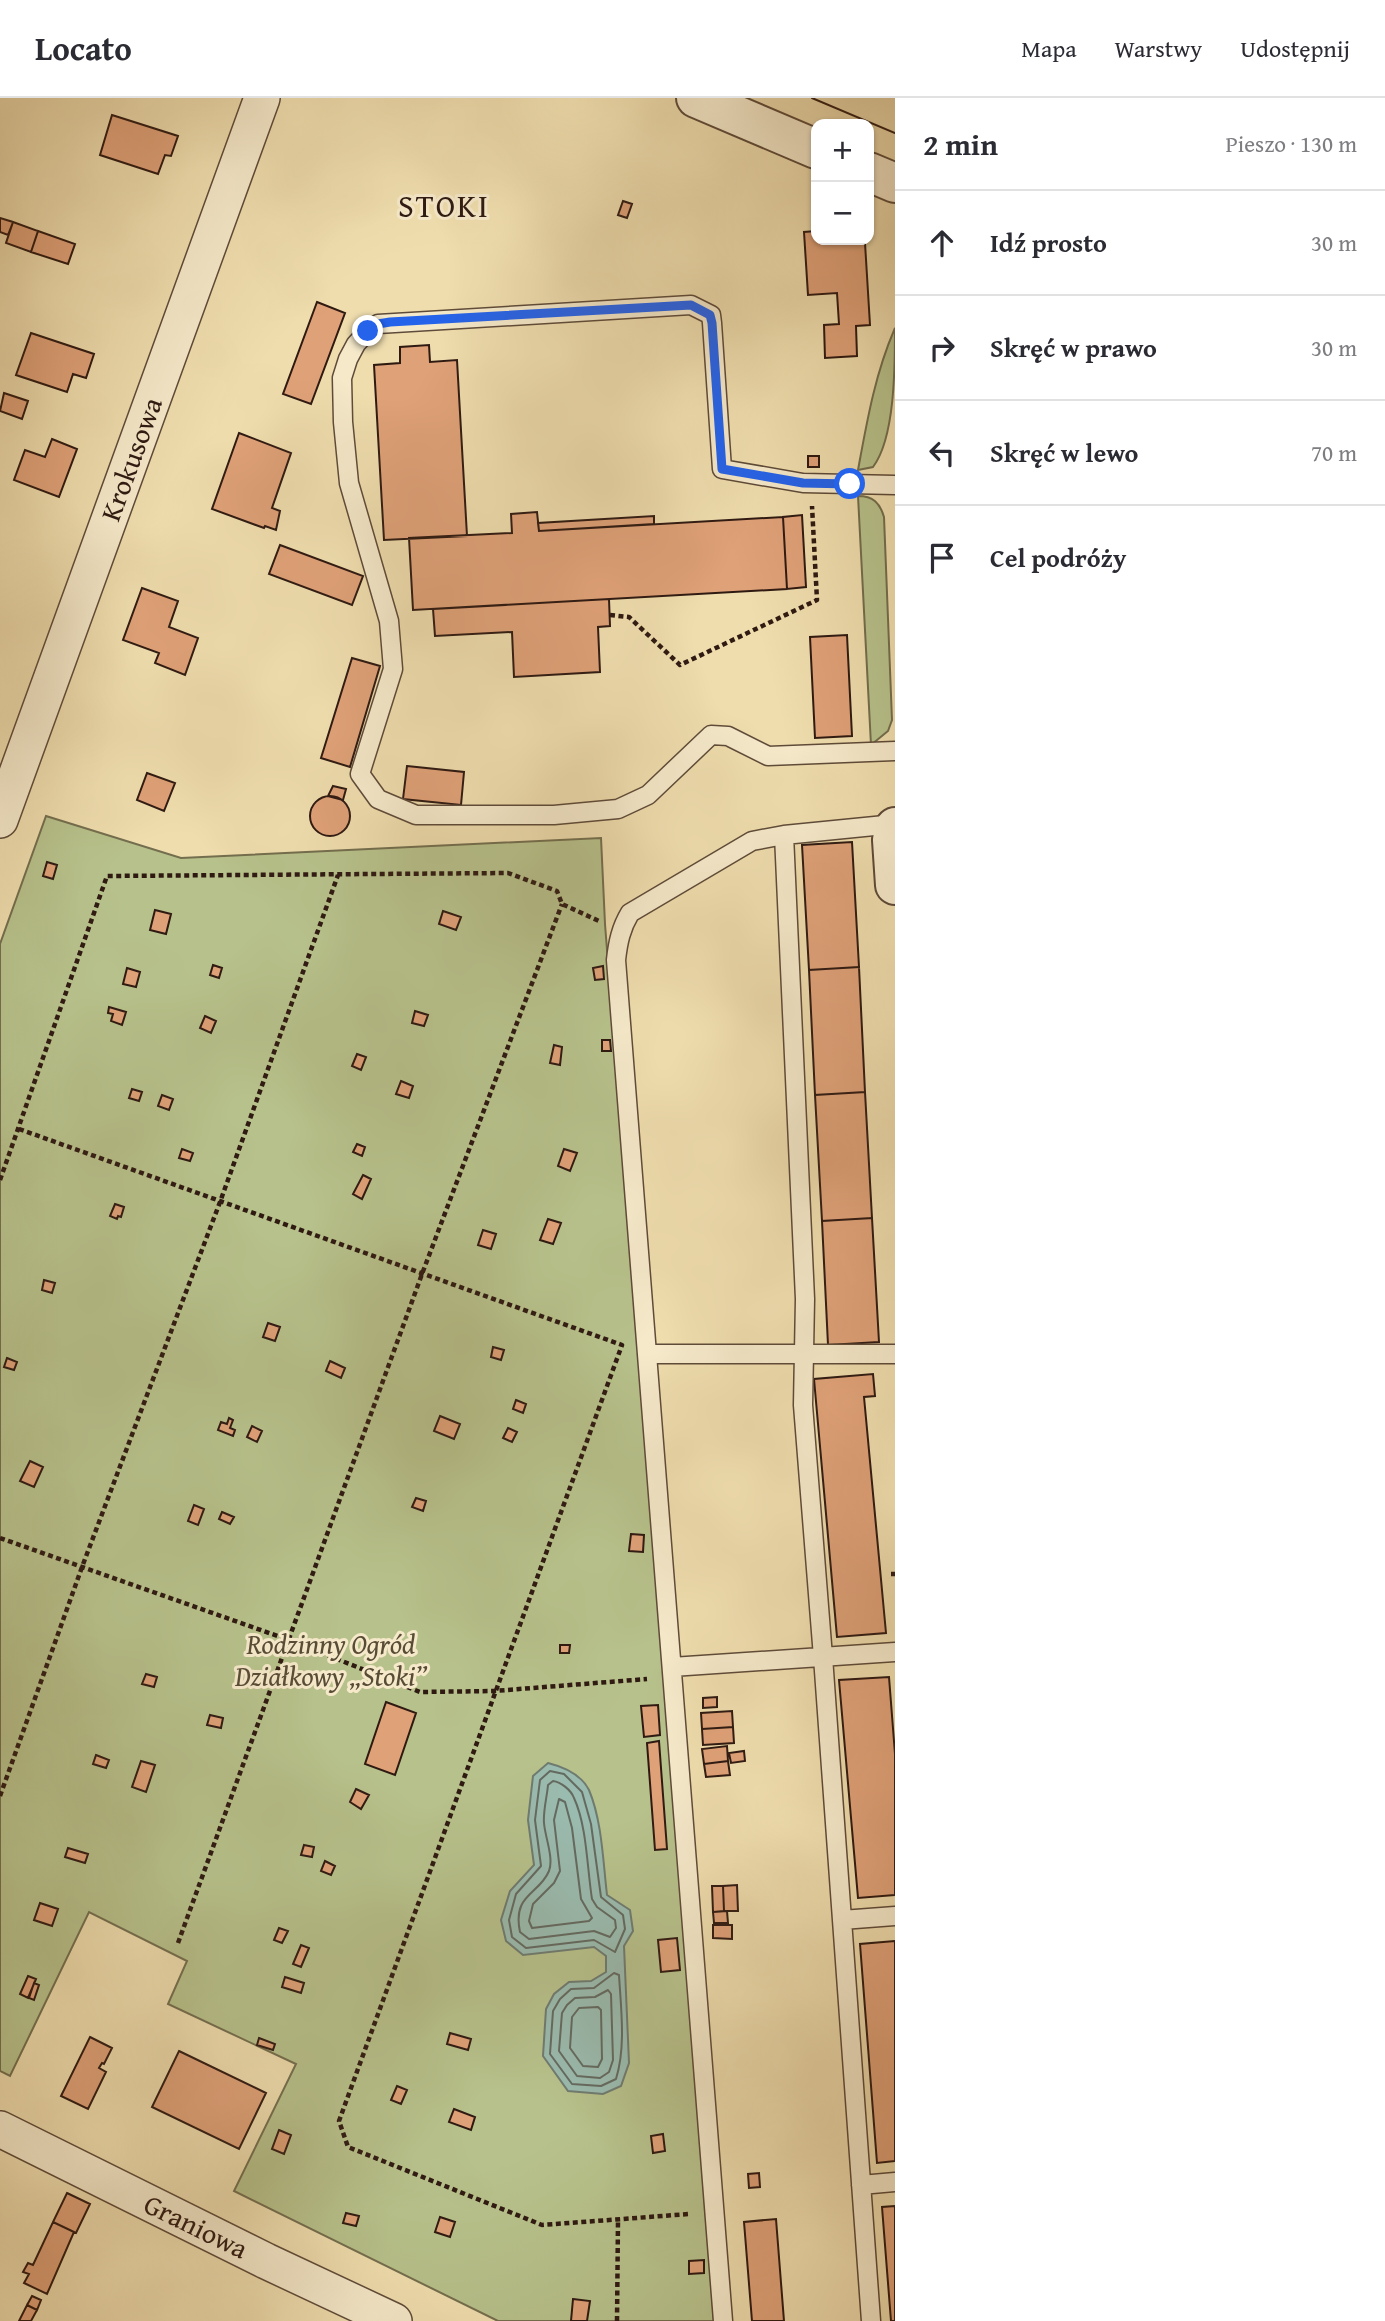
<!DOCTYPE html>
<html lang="pl">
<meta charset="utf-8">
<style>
body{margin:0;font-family:"Gentium Book Plus",serif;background:#f7f7f7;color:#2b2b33}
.controls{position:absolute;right:21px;top:21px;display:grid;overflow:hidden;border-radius:14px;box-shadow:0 2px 5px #0004}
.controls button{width:63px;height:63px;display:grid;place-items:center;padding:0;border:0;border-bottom:2px solid #e1e1e2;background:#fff;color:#2b2b33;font:35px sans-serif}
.stop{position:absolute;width:21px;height:21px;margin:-16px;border:5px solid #2563eb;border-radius:50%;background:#fff}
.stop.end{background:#2563eb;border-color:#fff;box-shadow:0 2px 7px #0008}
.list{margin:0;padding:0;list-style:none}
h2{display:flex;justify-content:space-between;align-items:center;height:91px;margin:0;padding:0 28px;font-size:30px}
h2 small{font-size:23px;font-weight:400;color:#7c7c81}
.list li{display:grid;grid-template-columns:46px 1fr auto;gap:21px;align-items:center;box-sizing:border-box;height:105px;padding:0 28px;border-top:2px solid #e1e1e2}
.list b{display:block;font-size:26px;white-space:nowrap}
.list em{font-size:23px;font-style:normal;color:#7c7c81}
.icon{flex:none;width:38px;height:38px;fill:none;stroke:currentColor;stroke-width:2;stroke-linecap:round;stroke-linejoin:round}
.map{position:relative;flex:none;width:895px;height:2223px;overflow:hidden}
header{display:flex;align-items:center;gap:42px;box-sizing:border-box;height:98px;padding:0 35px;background:#fff;border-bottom:2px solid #e1e1e2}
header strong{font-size:33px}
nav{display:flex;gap:38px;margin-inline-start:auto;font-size:24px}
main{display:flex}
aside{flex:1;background:#fff}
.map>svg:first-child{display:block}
.green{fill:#b7c18b;stroke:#736e4e;stroke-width:2}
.water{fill:#9abbaf;stroke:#6f7b70;stroke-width:2}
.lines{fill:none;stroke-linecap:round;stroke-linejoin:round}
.shore{stroke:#646a60;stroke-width:2}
.building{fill:#dfa178;stroke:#2f1a12;stroke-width:2}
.service-casing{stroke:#5f4b39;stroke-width:21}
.minor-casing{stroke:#5f4b39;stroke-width:38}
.tertiary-casing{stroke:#5f4b39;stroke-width:42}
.path{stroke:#2f1a12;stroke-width:4.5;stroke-dasharray:5 3.5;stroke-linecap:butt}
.service{stroke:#f5e9ca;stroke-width:18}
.minor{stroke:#f5e9ca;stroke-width:35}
.tertiary{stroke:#f5e9ca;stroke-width:38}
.tram{stroke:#2f1a12;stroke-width:2}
.route{stroke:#2563eb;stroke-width:9}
.labels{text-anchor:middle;stroke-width:6;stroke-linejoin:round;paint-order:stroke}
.street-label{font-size:28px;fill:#2f1a12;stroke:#f5e9ca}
.park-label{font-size:28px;font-style:italic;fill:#584c36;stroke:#f5e9ca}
.quarter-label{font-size:32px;letter-spacing:2px;fill:#2f1a12;stroke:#f5e9ca}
</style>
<header>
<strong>Locato</strong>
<nav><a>Mapa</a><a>Warstwy</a><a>Udostępnij</a></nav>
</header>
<main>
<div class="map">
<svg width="895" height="2223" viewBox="0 0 895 2223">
<rect width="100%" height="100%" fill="#efddae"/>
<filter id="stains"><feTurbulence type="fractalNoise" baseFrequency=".00286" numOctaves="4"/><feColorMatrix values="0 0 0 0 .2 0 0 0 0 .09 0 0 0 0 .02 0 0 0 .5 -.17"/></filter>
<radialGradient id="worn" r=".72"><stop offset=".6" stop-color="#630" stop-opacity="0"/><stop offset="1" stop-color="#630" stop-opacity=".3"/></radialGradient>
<path class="green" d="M 895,230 C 895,269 895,340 873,369 L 858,372 C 867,323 875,276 895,230 Z
M 858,398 C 873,398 880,405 884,419 L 892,622 L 888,633 L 871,647 Z
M 46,718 L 181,760 L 601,740 L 605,826 L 714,2223 L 498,2223 L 234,2093 L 296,1966 L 168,1906 L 187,1863 L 89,1814 L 10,1978 L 0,1973 L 0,846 Z"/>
<path class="water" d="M 548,1665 C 564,1669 581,1676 589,1692 C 602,1723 603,1763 607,1797 L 630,1812 L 633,1833 L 624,1848 L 629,1965 L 621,1988 L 603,1996 L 568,1993 L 543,1958 L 546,1911 L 554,1896 L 569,1884 L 591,1883 L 606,1874 L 606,1858 L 594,1849 L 523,1857 L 506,1843 L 501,1822 L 510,1793 L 534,1767 L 528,1722 L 533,1678 Z"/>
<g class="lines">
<path class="shore" d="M 550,1673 L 564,1676 L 582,1694 L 591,1726 L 601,1799 L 623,1817 L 625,1831 L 615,1854 L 594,1842 L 526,1850 L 512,1839 L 509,1822 L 516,1796 L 541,1768 L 535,1722 L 540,1682 Z
M 553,1683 C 561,1684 571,1692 574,1700 C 587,1728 587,1770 592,1801 L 597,1809 L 615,1822 L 616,1830 L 610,1839 L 594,1833 L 529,1841 L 520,1834 C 512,1796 539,1797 549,1773 C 554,1760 545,1739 544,1725 C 543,1713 547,1699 548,1687 Z
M 559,1701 L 565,1704 L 572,1730 L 581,1801 L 592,1820 L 589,1823 L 532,1830 L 529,1823 L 533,1806 L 554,1785 L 560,1773 L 554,1722 Z
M 614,1875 L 619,1877 C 621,1911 626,1949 616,1981 L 601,1988 L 572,1986 L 550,1956 L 553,1913 L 560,1901 L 571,1891 L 594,1890 Z
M 608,1892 L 611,1896 L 613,1962 L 609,1974 L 600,1980 L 577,1978 L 559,1953 L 562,1915 L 567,1907 L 575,1900 L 595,1899 Z
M 598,1909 L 601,1912 L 602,1961 L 598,1969 L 583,1968 L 570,1950 L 572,1919 L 579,1910 Z"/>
</g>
<path class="building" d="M 112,17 L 178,38 L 171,58 L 165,57 L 158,76 L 100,57 Z
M 623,103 L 632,106 L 627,120 L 618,117 Z
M 0,120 L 13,124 L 8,137 L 0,134 Z
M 13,124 L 38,133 L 31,154 L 6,145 Z
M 38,133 L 75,146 L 68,166 L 31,154 Z
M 816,133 L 816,142 L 836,142 L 836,146 L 865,145 L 870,227 L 856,228 L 857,258 L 825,260 L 824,227 L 839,226 L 837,195 L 808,197 L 804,134 Z
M 317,204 L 345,215 L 311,306 L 283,296 Z
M 31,235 L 94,256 L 86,280 L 73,276 L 67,294 L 16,277 Z
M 429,247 L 430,264 L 457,262 L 467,438 L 384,442 L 374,267 L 400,265 L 400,249 Z
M 4,295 L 28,303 L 22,321 L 0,313 Z
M 239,335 L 291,355 L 272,410 L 280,413 L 276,432 L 265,428 L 264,430 L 212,411 Z
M 52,341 L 77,351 L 59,399 L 14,382 L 25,352 L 45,359 Z
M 808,358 L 819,358 L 819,369 L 808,369 Z
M 537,414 L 539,433 L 783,419 L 787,491 L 413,512 L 409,440 L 512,435 L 511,416 Z
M 802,417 L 806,489 L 787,491 L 783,419 Z
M 654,418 L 654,426 L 539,433 L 538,425 Z
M 280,447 L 363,478 L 352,507 L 269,476 Z
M 142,490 L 178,503 L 169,529 L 198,540 L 185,577 L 155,565 L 159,555 L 123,542 Z
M 609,501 L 610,528 L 598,529 L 600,574 L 514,579 L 512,534 L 435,538 L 433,511 Z
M 847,537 L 852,638 L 815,640 L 810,539 Z
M 352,560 L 380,568 L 350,669 L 321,660 Z
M 407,668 L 464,674 L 461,707 L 403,701 Z
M 147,675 L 175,685 L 164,713 L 137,702 Z
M 333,688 L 346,691 L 343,702 L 328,698 Z
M310 718a20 20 0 1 1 40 0a20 20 0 1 1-40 0Z
M 852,744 L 859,869 L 809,872 L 802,747 Z
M 47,764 L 57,767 L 53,781 L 43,778 Z
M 155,812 L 171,816 L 166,836 L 150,832 Z
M 443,813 L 461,819 L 456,832 L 439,826 Z
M 213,867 L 222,870 L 219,880 L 210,877 Z
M 603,868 L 604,881 L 595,882 L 593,870 Z
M 859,869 L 865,994 L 815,997 L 809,872 Z
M 127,870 L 140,874 L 136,889 L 123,886 Z
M 109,909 L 126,914 L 122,927 L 111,923 L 113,916 L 108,915 Z
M 415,913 L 428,917 L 424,928 L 412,925 Z
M 205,918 L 216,923 L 211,935 L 200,930 Z
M 602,942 L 610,942 L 611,953 L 602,953 Z
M 554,947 L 562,949 L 560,967 L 550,965 Z
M 357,956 L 366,959 L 361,972 L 352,968 Z
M 401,983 L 413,988 L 409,1000 L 396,996 Z
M 132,991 L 142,994 L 139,1003 L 129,1000 Z
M 865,994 L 872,1120 L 822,1123 L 815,997 Z
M 162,997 L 173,1001 L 169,1012 L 158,1008 Z
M 357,1046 L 365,1049 L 362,1058 L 353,1054 Z
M 182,1051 L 193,1055 L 190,1063 L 179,1060 Z
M 564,1051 L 577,1055 L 570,1073 L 558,1068 Z
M 363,1077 L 371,1081 L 362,1101 L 353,1096 Z
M 115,1106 L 124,1109 L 121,1119 L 118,1118 L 117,1121 L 110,1118 Z
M 872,1120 L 879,1244 L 828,1247 L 822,1123 Z
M 548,1121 L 561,1125 L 553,1146 L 540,1142 Z
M 483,1132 L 496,1136 L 491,1151 L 478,1147 Z
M 44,1182 L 55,1185 L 52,1195 L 42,1192 Z
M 268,1225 L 280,1229 L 275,1243 L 263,1239 Z
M 493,1249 L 504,1252 L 501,1262 L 491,1259 Z
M 7,1260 L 17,1264 L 14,1272 L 4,1269 Z
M 330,1263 L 345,1270 L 341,1280 L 326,1273 Z
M 873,1276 L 875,1298 L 864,1299 L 886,1535 L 837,1539 L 814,1281 Z
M 516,1302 L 526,1306 L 523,1315 L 513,1311 Z
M 440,1318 L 460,1326 L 454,1341 L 434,1333 Z
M 229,1320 L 233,1322 L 230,1330 L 235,1332 L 233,1338 L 218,1332 L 221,1324 L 227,1326 Z
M 252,1328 L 262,1333 L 257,1344 L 247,1339 Z
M 508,1330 L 517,1334 L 512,1344 L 503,1340 Z
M 30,1363 L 43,1369 L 34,1389 L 20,1383 Z
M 416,1400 L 426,1403 L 423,1413 L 412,1409 Z
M 194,1407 L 204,1411 L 198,1427 L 188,1423 Z
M 222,1414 L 234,1419 L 230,1426 L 219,1421 Z
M 631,1436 L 644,1437 L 643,1454 L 629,1453 Z
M 560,1547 L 570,1547 L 569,1555 L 560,1555 Z
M 146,1576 L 157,1579 L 154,1589 L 142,1586 Z
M 889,1579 L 895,1656 L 895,1797 L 858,1800 L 839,1582 Z
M 717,1599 L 717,1609 L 703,1610 L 703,1600 Z
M 386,1604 L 416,1615 L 395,1677 L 365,1666 Z
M 658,1607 L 660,1637 L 644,1639 L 641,1608 Z
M 732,1613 L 733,1629 L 702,1631 L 701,1615 Z
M 210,1617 L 223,1620 L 221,1630 L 207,1627 Z
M 733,1629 L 734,1645 L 703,1647 L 702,1631 Z
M 659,1643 L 667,1751 L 655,1752 L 647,1645 Z
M 727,1648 L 728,1663 L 704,1666 L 702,1651 Z
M 744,1653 L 745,1663 L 731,1665 L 729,1655 Z
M 96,1657 L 109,1662 L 106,1670 L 93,1666 Z
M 141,1663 L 155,1667 L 146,1694 L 132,1689 Z
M 728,1663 L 730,1677 L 706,1679 L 704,1666 Z
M 356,1691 L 369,1697 L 361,1711 L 350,1704 Z
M 304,1747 L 314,1749 L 312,1759 L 301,1757 Z
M 68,1750 L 88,1756 L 85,1765 L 65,1759 Z
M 325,1763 L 335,1768 L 331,1777 L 321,1773 Z
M 737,1787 L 738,1813 L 724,1813 L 723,1788 Z
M 712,1788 L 723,1788 L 724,1813 L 713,1814 Z
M 40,1805 L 58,1811 L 52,1828 L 34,1822 Z
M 727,1813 L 728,1825 L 714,1825 L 713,1814 Z
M 713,1827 L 732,1827 L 732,1841 L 713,1840 Z
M 279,1830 L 288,1833 L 282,1845 L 274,1842 Z
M 677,1840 L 680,1872 L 661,1874 L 658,1842 Z
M 895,1843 L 895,2063 L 877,2065 L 860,1846 Z
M 301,1847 L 309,1850 L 301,1869 L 293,1866 Z
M 28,1878 L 36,1881 L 28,1900 L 20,1896 Z
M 285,1879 L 304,1885 L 301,1895 L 282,1889 Z
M 34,1885 L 39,1887 L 34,1902 L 29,1900 Z
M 450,1935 L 471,1941 L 468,1952 L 447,1946 Z
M 90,1939 L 112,1950 L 104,1966 L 102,1965 L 99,1970 L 106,1974 L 88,2011 L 61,1998 Z
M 259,1940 L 275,1946 L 273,1952 L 257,1947 Z
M 179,1953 L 266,1995 L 239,2051 L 152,2009 Z
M 397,1988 L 407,1992 L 401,2006 L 391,2002 Z
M 454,2011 L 475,2019 L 471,2032 L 449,2024 Z
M 279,2032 L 291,2037 L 284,2056 L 272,2051 Z
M 663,2036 L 665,2053 L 653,2055 L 651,2038 Z
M 759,2075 L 760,2089 L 749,2090 L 748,2076 Z
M 67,2095 L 90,2106 L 76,2135 L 53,2124 Z
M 895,2108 L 895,2223 L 891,2223 L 882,2109 Z
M 346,2115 L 359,2118 L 356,2128 L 343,2125 Z
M 440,2119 L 455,2124 L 450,2139 L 435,2134 Z
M 776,2121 L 784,2223 L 752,2223 L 744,2124 Z
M 53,2124 L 74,2134 L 47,2196 L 24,2185 L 29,2176 L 23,2174 L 28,2165 L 33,2167 Z
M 704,2162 L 704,2175 L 689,2176 L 689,2163 Z
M 32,2198 L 41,2202 L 37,2212 L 27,2207 Z
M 573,2201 L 590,2203 L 587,2223 L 571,2223 Z
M 27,2207 L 37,2212 L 31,2223 L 19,2223 Z"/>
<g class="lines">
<defs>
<path id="service" d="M 895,387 L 803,385 L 722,371 L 712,225 L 711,217 L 691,207 L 378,226 L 368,233 L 356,246 L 348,261 L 342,280 L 343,324 L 349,385 L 389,523 L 393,571 L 360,676 L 378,701 L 416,717 L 554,717 L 618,711 L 648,697 L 711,637 L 728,638 L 768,658 L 895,653
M 784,737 L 805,1201 L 803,1307 L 823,1559 L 871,2223
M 647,1256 L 895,1256
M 672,1569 L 895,1554
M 842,1822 L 895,1818
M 861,2087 L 895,2084
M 723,2223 L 616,862 C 618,844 621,830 630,815 L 752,743 L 784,737 L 895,726"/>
<path id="minor" d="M 0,722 L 262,0
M 0,2031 L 266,2163 L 394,2223"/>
<path id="tertiary" d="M 696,0 L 816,51
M 869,74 L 895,85
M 895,729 L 892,742 L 895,787"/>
</defs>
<use href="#service" class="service-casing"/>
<use href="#minor" class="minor-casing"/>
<use href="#tertiary" class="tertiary-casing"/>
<path class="path" d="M 610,517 L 629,519 L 680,567 L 817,502 L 812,408
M 19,1031 L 622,1247 L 339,2023 L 348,2049 L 542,2127 L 689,2116
M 0,1082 L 107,778 L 508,775 L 557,793 L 562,806 L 599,823
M 0,1440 L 289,1542 L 420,1594 L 494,1593 L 647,1581
M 891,1476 L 895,1476
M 0,1698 L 82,1469 L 220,1104 L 338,777
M 178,1845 L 422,1176 L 562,806
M 617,2223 L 618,2122"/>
<use href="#service" class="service"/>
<use href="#minor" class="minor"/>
<use href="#tertiary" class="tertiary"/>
<path class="tram" d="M 812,0 L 895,35"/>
</g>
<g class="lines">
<path class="route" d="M 368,233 L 378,226 L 390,224 L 691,207 L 710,217 L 712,225 L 722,371 L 803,385 L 850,386"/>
</g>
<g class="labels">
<g class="street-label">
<text transform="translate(131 361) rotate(-70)" y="10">Krokusowa</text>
<text transform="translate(196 2128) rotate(26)" y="10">Graniowa</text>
</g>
<g class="park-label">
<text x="331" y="1556">Rodzinny Ogród<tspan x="331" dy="32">Działkowy „Stoki”</tspan></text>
</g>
<g class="quarter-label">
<text x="444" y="119">STOKI</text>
</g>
</g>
<rect width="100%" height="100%" filter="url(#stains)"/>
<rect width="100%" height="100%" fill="url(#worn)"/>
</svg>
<div class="controls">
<button>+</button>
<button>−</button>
</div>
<div class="stop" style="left:850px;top:386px"></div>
<div class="stop end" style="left:368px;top:233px"></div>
</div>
<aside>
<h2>2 min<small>Pieszo · 130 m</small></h2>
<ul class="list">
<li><svg class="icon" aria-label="ahead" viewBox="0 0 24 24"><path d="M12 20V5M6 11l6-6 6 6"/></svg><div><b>Idź prosto</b></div><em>30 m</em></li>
<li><svg class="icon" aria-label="right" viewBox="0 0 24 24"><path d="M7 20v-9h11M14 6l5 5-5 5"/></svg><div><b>Skręć w prawo</b></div><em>30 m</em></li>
<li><svg class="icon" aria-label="left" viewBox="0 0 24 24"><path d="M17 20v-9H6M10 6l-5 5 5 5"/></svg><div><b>Skręć w lewo</b></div><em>70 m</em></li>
<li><svg class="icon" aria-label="arrive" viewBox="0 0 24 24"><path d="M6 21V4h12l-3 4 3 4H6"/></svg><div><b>Cel podróży</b></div></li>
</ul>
</aside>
</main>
